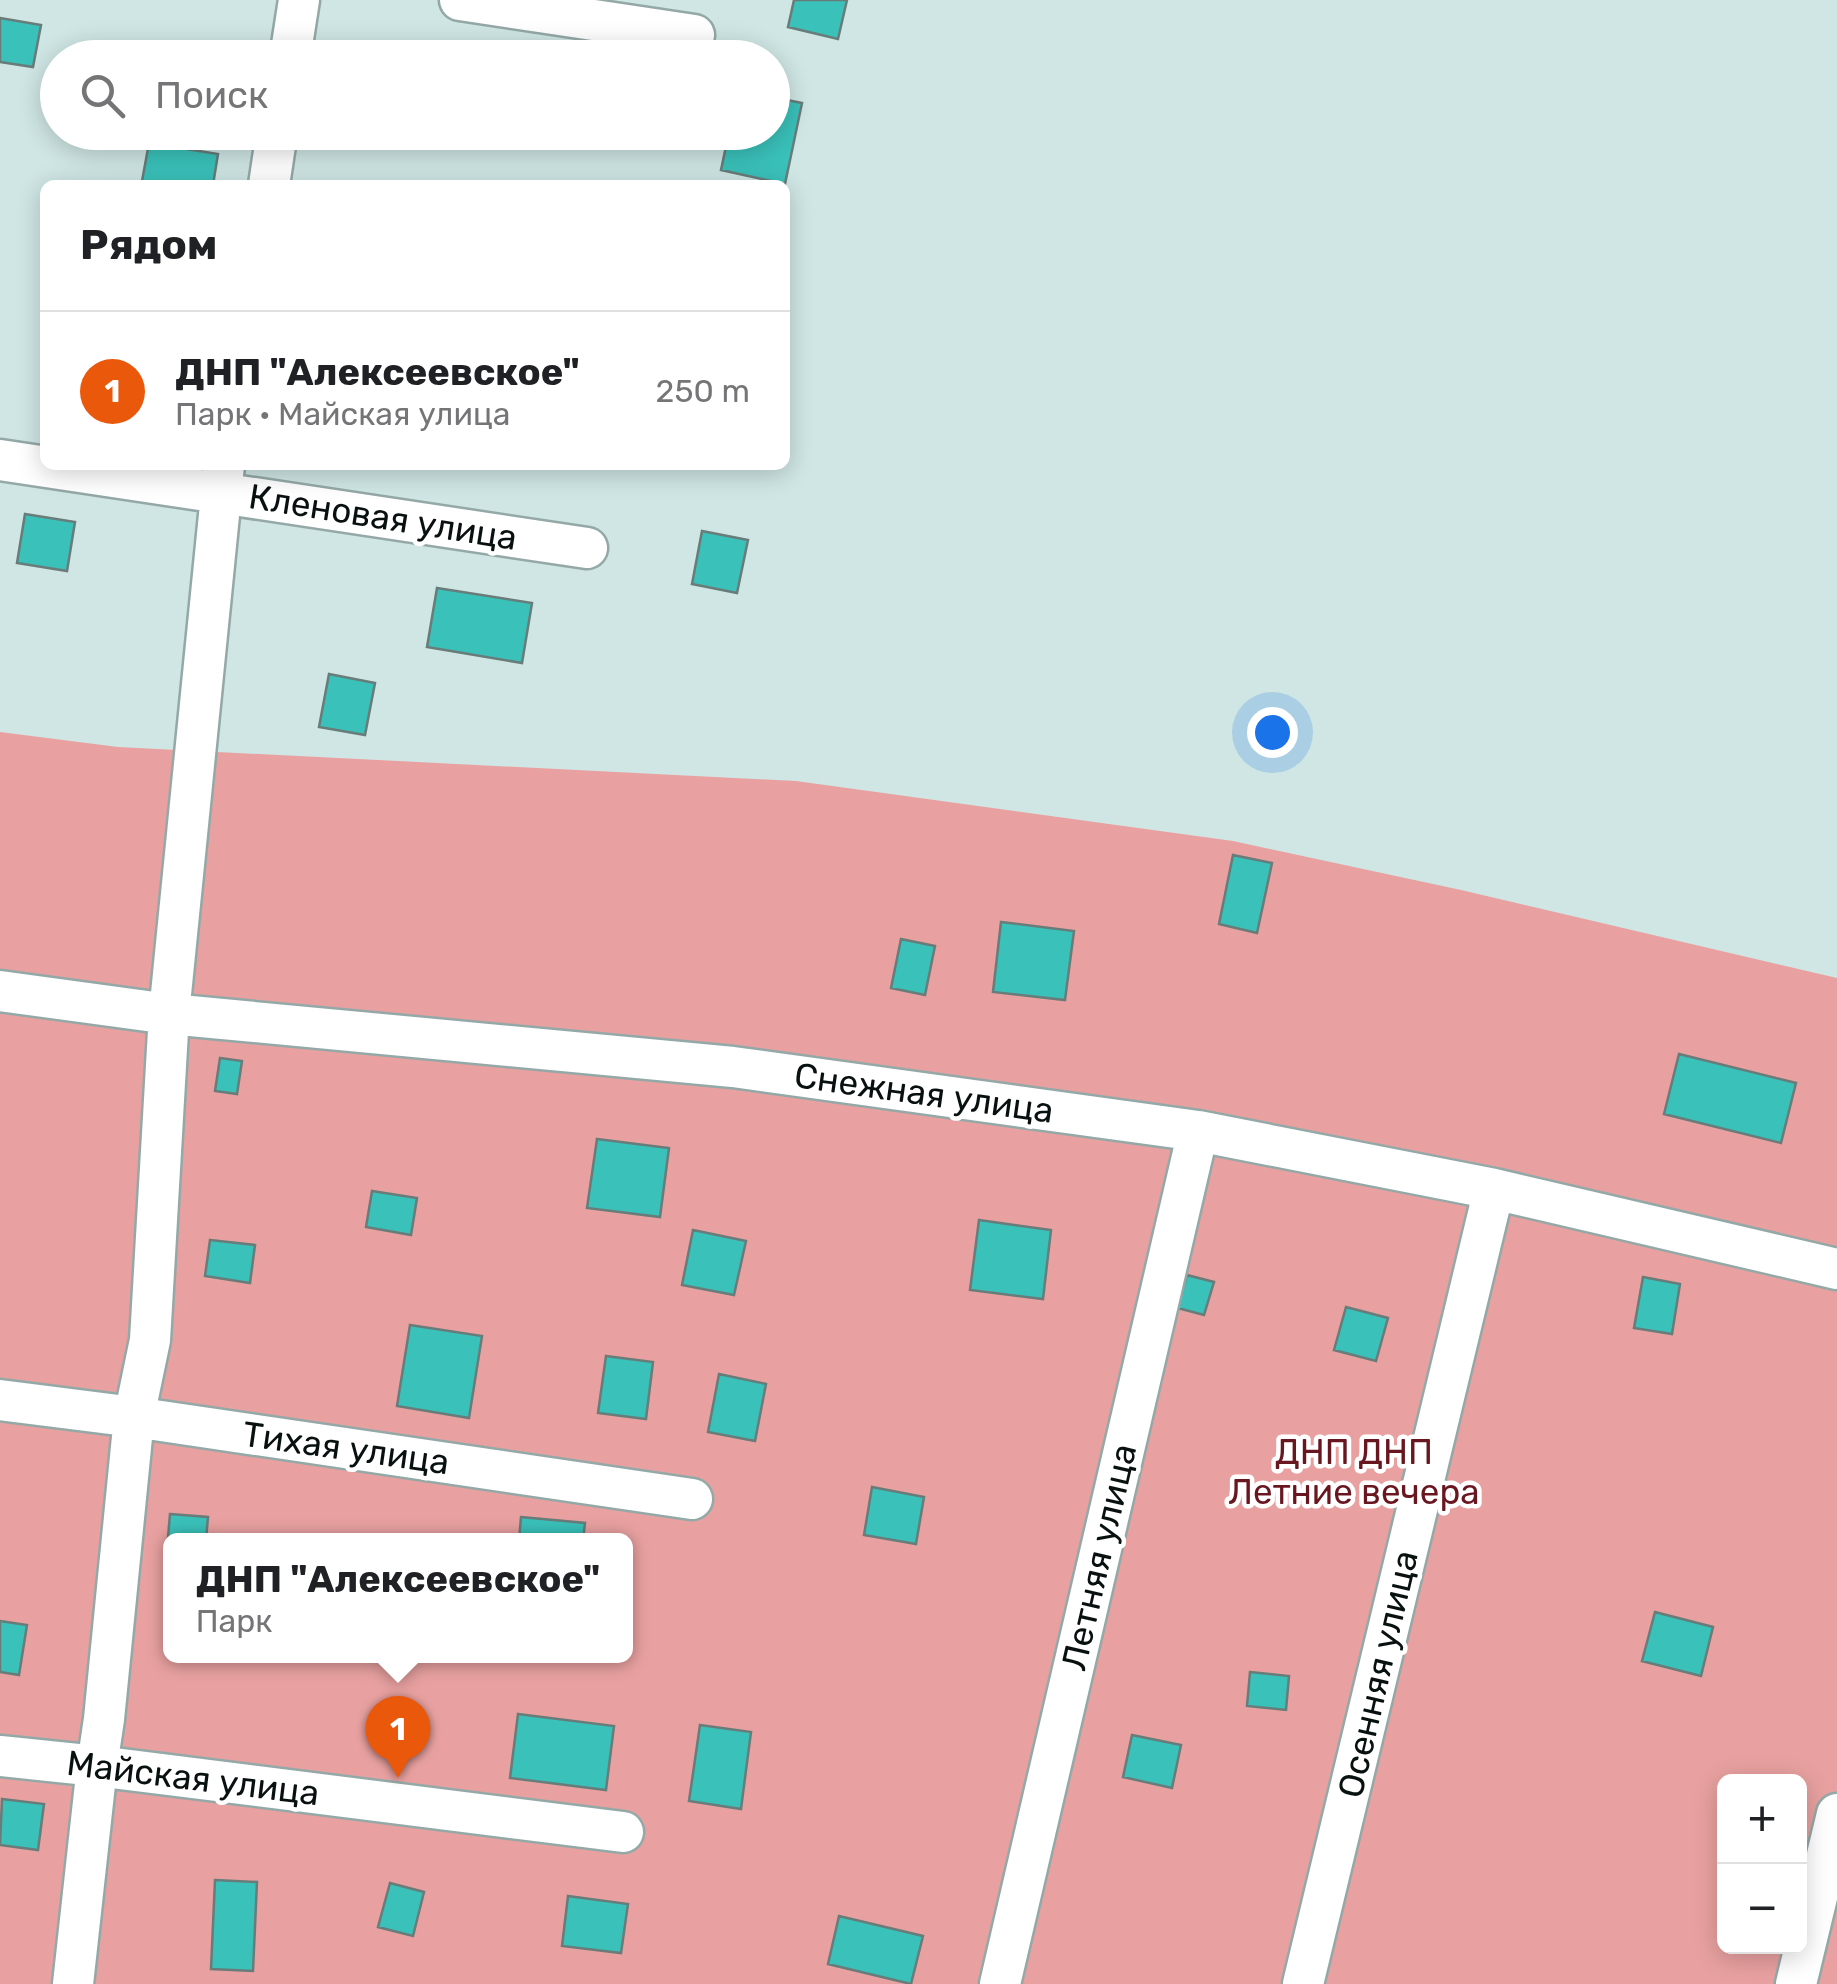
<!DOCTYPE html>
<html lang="ru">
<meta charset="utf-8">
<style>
body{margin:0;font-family:Rubik,sans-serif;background:#f6f6f6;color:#202124}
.controls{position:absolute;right:30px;bottom:30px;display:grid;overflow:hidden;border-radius:15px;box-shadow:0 5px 25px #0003}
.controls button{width:90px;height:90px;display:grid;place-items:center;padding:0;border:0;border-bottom:2px solid #e0e0e0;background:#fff;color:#202124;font:50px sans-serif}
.you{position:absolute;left:1272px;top:732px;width:35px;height:35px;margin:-25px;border:8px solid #fff;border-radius:50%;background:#1a73e8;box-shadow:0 0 0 15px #1a73e833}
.badge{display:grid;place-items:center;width:65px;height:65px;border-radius:50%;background:#ea580c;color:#fff;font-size:32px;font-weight:700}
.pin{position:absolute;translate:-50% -82px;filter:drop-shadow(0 2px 5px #0008)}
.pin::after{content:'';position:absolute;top:52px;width:35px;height:30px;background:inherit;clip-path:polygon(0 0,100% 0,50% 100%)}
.popup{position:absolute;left:163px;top:1533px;width:470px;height:130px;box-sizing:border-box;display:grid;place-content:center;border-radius:15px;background:#fff;filter:drop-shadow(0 2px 8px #0005);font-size:32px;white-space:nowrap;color:#757577}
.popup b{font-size:38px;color:#202124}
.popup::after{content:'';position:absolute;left:50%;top:100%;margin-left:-20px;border:20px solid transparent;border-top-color:#fff}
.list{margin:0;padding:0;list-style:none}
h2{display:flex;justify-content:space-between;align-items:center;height:130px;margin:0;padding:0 40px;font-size:42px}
h2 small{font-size:32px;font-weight:400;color:#757577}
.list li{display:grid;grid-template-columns:65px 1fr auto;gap:30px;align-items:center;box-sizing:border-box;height:160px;padding:0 40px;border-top:2px solid #e0e0e0}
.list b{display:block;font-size:38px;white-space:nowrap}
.list p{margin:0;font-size:32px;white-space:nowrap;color:#757577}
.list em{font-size:32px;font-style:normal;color:#757577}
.icon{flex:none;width:55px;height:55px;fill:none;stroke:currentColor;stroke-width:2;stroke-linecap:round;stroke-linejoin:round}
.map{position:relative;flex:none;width:1837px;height:1984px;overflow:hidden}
.search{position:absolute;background:#fff;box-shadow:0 5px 25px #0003;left:40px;top:40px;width:750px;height:110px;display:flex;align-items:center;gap:25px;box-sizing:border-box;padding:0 35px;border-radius:55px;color:#757577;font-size:38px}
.panel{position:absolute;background:#fff;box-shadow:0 5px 25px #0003;left:40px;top:180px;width:750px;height:290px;border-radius:15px}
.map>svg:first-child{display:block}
.green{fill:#e8a1a0;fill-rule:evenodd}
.building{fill:#3ac1ba;stroke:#687c7a;stroke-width:2.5}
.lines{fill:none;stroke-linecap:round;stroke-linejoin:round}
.minor-casing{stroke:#94a9a7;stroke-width:45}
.minor{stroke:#fff;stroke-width:40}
.labels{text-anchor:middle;stroke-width:9;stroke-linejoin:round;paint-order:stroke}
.street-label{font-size:35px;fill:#081010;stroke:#fff}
.park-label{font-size:35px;fill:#68161f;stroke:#fff}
</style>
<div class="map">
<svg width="1837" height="1984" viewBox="0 0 1837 1984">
<rect width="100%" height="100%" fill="#cfe6e4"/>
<path class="green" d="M 0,732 L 118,747 L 796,781 L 1233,841 L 1461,890 L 1837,978 L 1837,1984 L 0,1984 ZM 170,1540 L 626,1540 L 626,1656 L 170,1656 ZM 1724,1782 L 1800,1782 L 1800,1946 L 1724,1946 Z"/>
<path class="building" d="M 794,0 L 847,0 L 838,39 L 788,27 Z
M 0,18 L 41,25 L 33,67 L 0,62 Z
M 428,46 L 480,58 L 425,58 Z
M 772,97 L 802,103 L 785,184 L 721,170 L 729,132 L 772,132 Z
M 149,143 L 218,154 L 213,185 L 167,185 L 142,181 Z
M 25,514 L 75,522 L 67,571 L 17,563 Z
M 702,531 L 748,540 L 737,593 L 692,584 Z
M 437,588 L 532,603 L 522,663 L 427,647 Z
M 329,674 L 375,683 L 365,735 L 319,727 Z
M 1233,855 L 1272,863 L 1257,933 L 1219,924 Z
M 1001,922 L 1074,931 L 1065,1000 L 993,992 Z
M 901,939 L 935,946 L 925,995 L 891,988 Z
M 1679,1054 L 1796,1083 L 1781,1143 L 1664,1114 Z
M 220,1058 L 242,1061 L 237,1094 L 215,1091 Z
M 597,1139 L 669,1148 L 660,1217 L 587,1208 Z
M 372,1191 L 417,1198 L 411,1235 L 366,1227 Z
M 979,1220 L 1051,1230 L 1043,1299 L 970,1290 Z
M 693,1230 L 746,1241 L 734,1295 L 682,1285 Z
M 210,1240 L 255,1245 L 250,1283 L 205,1276 Z
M 1187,1275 L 1214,1282 L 1204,1315 L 1178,1308 Z
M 1643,1277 L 1680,1284 L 1672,1334 L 1634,1328 Z
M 1346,1307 L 1388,1318 L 1376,1361 L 1334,1350 Z
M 410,1325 L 482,1336 L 469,1418 L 397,1406 Z
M 606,1356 L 653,1362 L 646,1419 L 598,1413 Z
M 719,1374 L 766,1384 L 755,1441 L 708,1432 Z
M 872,1487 L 924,1497 L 916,1544 L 864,1535 Z
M 170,1514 L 208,1517 L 206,1540 L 170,1540 L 170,1560 L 166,1560 Z
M 521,1517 L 585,1523 L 583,1540 L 519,1540 Z
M 1655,1612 L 1713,1627 L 1701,1676 L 1642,1661 Z
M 0,1621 L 27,1625 L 19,1675 L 0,1672 Z
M 1250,1672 L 1289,1676 L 1286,1710 L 1247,1706 Z
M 518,1714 L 614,1726 L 606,1790 L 510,1778 Z
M 700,1725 L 751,1732 L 741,1809 L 689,1801 Z
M 1132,1735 L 1181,1745 L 1172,1788 L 1123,1777 Z
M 2,1799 L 44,1804 L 38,1850 L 0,1845 Z
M 215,1880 L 257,1882 L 253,1971 L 211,1969 Z
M 390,1883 L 424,1892 L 413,1936 L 378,1927 Z
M 568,1896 L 628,1904 L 621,1953 L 562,1946 Z
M 839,1916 L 923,1936 L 911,1984 L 828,1964 Z"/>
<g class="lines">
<defs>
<path id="minor" d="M 460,0 L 694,35
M 290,58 L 299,0
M 269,185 L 277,132
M 0,460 L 587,548
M 0,991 L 169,1014 L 733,1067 L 1198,1131 L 1494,1189 L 1837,1269
M 0,1400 L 134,1417 L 692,1499
M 0,1756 L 97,1766 L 623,1832
M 73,1984 L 97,1766 L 104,1719 L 134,1417 L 150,1340 L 169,1014 L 224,465
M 1000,1984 L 1198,1131
M 1303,1984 L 1494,1189
M 1796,1984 L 1837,1814"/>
</defs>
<use href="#minor" class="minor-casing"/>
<use href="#minor" class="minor"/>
</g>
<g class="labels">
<g class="street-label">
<text transform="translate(383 517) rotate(9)" y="12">Кленовая улица</text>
<text transform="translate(924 1093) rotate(8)" y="12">Снежная улица</text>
<text transform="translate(346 1448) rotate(8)" y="12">Тихая улица</text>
<text transform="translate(1099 1557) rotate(-77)" y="12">Летняя улица</text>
<text transform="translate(1378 1674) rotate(-77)" y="12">Осенняя улица</text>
<text transform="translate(193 1778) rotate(7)" y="12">Майская улица</text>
</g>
<g class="park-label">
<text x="1354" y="1464">ДНП ДНП<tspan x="1354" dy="40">Летние вечера</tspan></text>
</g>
</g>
</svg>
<div class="controls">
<button>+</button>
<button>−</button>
</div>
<div class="you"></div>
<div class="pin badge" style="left:398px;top:1778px">1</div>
<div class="popup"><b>ДНП &quot;Алексеевское&quot;</b>Парк</div>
<div class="search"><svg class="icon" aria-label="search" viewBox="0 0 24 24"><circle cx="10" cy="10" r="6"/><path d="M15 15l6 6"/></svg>Поиск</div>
<section class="panel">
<h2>Рядом<small></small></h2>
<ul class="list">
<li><span class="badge">1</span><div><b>ДНП &quot;Алексеевское&quot;</b><p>Парк · Майская улица</p></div><em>250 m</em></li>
</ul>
</section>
</div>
